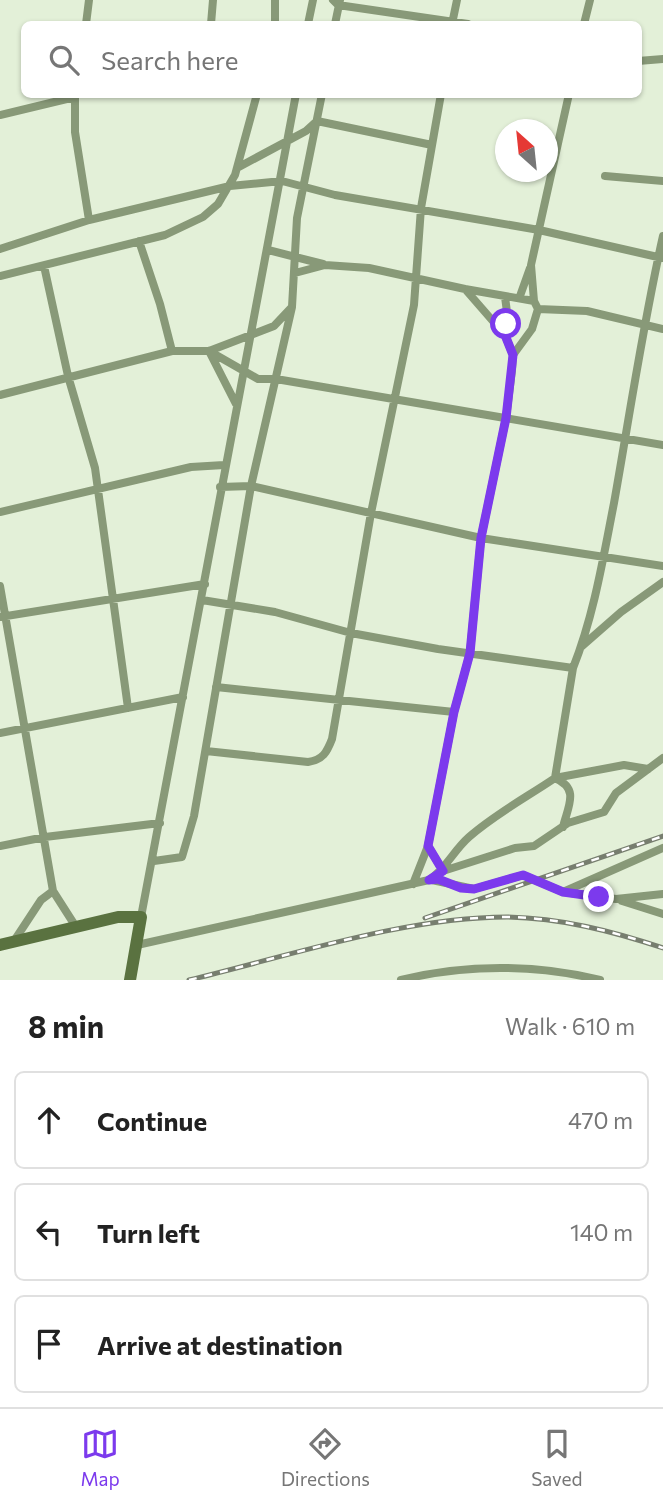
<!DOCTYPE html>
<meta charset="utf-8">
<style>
body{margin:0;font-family:Commissioner,sans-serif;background:#f2f2f2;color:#222}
.compass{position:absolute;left:495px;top:119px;width:63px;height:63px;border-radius:50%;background:#fff;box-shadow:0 2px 5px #0004;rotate:333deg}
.stop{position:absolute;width:21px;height:21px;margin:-16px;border:5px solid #7c3aed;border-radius:50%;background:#fff}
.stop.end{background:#7c3aed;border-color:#fff;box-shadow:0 2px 7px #0008}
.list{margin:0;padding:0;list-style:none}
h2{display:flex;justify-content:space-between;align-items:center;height:91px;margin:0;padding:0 28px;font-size:30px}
h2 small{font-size:23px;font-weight:400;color:#767676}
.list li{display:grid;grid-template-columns:46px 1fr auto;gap:21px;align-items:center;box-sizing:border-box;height:98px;margin:0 14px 14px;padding:0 14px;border:2px solid #e0e0e0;border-radius:10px}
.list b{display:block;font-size:26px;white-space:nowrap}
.list em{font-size:23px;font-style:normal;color:#767676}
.icon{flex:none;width:38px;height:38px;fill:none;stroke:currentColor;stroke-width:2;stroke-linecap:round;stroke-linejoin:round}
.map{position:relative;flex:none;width:663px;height:980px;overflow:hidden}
.search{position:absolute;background:#fff;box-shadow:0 2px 5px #0004;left:21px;right:21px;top:21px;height:77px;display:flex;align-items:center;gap:18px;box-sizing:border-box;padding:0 24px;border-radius:10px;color:#767676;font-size:26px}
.sheet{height:427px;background:#fff}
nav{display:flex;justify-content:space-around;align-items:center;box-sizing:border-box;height:98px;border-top:2px solid #e0e0e0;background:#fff;font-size:19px;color:#767676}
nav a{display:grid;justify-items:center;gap:4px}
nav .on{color:#7c3aed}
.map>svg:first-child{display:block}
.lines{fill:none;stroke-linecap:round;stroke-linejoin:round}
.street{stroke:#889978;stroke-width:8}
.secondary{stroke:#5a7240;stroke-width:12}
.rail-casing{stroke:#777e6f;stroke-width:5}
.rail{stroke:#fff;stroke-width:2.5;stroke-dasharray:8;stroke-linecap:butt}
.route{stroke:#7c3aed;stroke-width:9}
</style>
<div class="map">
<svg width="663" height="980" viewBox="0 0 663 980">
<rect width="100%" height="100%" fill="#e3f0d8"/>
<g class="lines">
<path class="street" d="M 333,0 L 338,5 L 468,24
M 86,24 L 89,0
M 211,24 L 213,0
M 275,24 L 275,0
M 308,24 L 313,0
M 335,24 L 340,0
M 452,24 L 457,0
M 584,24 L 590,0
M 638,61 L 663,59
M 0,115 L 75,97 L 75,132 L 89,220
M 317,121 L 432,145
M 237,168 L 306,131 L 317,121
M 605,176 L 663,181
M 139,241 L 160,304 L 172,351
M 0,249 L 89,220 L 230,186 L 282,181 L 335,195 L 539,230 L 662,258
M 268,250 L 323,264
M 44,266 L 68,376 L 95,468 L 128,708
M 295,273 L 325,265 L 369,268 L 465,289 L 505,335
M 0,276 L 165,235 L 203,217 L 218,204 L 235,175 L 257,94
M 465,289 L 534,301 L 538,309 L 587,311 L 663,329
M 520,296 L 530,268
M 534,301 L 531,265 L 569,94
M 209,351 L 258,379 L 276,379 L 663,445
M 210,353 L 236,404
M 513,355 L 532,329 L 538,309
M 0,395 L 172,351 L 209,351 L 274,326 L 291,308
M 220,487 L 251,486 L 481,538 L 663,566
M 0,512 L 191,467 L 224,465
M 0,586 L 53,891 L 76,927
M 202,600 L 275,612 L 351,633 L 438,649 L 573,668 C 594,615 603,559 614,503 C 630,413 643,324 663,236
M 0,617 L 205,584
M 581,647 L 621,612 L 663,582
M 216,687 L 454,712
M 0,733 L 183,697
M 206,751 L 308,762 C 323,760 327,752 332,739 L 371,513 L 414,305 L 421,208 L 441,94
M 555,778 L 624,765 L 648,769
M 555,778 C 580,789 568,806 563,827
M 0,846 L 45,837 L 160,823
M 428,846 L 443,871 L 515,848 L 534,846 L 568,823 L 604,812 L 616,793 L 663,758
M 154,861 L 182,857 L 194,816 L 251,486 L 292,307 L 297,218 L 322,94
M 432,880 L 474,889 L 523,875 L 563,892 L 616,899 L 663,894
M 413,884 L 428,846 L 454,712 L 470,653 L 481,538 L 506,418 L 512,370 L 513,355 L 505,335 L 507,312 L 505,297
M 563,892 L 663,848
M 622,901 L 663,914
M 141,917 L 296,94
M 14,941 L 41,900 L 53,891
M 137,945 L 429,880 C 447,868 453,851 469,837 C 495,814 527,797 555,778 L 573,668
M 401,980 C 465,964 536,964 600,980"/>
<path class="secondary" d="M 0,945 L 118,917 L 141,917 L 130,980"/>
<defs>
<path id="rail" d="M 425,918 L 663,836
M 189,980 C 289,956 405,917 507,917 C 561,918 612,931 663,948"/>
</defs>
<use href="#rail" class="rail-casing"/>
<use href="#rail" class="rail"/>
</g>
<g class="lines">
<path class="route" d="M 506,324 L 505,335 L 513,355 L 506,418 L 481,538 L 470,653 L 454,712 L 428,846 L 443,871 L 429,880 L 438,879 L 461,888 L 474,889 L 523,875 L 563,892 L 599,897"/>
</g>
</svg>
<svg class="compass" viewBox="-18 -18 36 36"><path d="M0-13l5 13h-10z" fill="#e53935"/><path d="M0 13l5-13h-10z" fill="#767676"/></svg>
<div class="stop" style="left:506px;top:324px"></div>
<div class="stop end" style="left:599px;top:897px"></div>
<div class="search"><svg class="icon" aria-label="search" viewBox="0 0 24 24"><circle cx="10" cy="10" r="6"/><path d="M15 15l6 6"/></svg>Search here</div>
</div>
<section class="sheet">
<h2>8 min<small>Walk · 610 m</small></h2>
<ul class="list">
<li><svg class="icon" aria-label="ahead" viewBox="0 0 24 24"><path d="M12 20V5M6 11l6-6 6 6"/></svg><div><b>Continue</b></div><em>470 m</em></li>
<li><svg class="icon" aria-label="left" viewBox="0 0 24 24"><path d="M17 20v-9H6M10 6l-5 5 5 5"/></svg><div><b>Turn left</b></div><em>140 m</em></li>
<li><svg class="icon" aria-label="arrive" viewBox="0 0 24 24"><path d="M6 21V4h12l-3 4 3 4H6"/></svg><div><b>Arrive at destination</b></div></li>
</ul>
</section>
<nav>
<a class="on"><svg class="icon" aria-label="map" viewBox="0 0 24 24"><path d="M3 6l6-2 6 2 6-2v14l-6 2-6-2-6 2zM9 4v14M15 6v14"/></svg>Map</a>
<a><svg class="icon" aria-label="directions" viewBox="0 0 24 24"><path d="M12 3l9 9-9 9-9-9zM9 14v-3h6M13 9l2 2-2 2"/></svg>Directions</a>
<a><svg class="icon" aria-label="saved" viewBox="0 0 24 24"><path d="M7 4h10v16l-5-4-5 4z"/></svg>Saved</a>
</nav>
